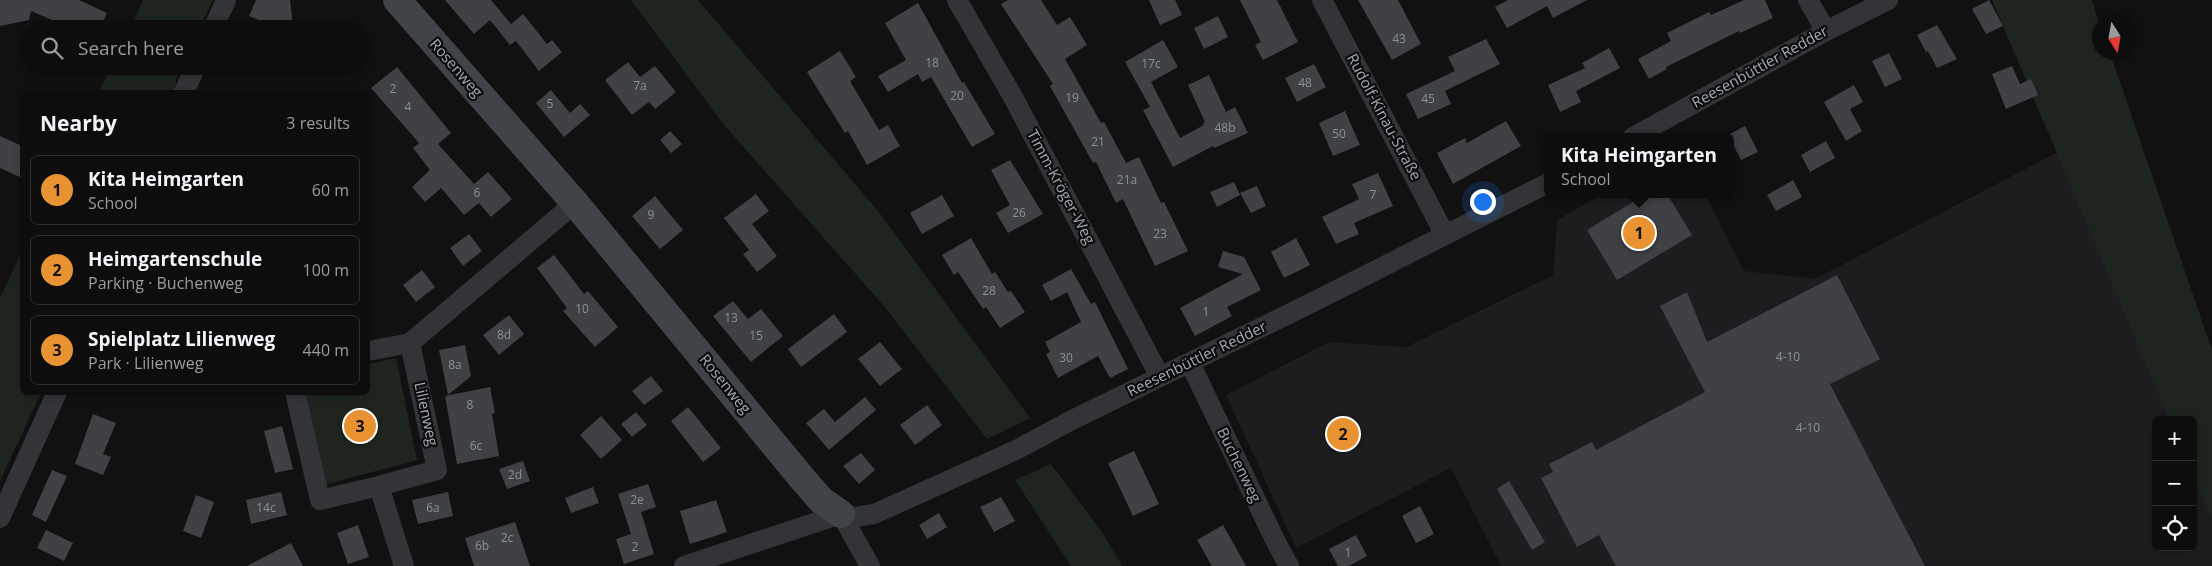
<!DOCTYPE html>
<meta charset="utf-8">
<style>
body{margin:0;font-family:"Open Sans",sans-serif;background:#161617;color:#f1f3f6}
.controls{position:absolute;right:15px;bottom:15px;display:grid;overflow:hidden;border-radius:8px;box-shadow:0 2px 8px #0003}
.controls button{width:45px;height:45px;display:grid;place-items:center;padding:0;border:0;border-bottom:1px solid #2d2d2e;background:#0d0d0e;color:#f1f3f6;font:25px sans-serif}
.compass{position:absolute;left:2092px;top:15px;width:45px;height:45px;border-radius:50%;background:#0d0d0e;box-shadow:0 2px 8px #0003;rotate:169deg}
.you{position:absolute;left:1482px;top:201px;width:18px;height:18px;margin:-12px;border:4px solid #fff;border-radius:50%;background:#1a73e8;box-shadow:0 0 0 8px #1a73e833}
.badge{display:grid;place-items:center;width:32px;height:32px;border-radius:50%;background:#e99232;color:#111;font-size:16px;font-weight:700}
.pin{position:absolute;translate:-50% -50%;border:2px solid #fff;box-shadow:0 1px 5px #0006}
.popup{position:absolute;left:1544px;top:133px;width:190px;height:65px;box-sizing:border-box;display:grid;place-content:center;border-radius:8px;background:#0d0d0e;filter:drop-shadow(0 1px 4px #0005);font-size:16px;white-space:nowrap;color:#9a9c9e}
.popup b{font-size:19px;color:#f1f3f6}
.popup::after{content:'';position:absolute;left:50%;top:100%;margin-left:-10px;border:10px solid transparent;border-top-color:#0d0d0e}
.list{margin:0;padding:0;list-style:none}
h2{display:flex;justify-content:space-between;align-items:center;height:65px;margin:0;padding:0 20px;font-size:21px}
h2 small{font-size:16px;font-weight:400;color:#9a9c9e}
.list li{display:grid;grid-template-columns:32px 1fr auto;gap:15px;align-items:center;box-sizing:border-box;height:70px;margin:0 10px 10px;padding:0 10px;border:1px solid #2d2d2e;border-radius:8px}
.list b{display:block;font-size:19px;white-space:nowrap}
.list p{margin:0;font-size:16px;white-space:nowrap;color:#9a9c9e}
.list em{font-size:16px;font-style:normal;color:#9a9c9e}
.icon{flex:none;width:28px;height:28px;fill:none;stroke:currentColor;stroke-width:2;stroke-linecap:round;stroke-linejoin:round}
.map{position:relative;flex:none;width:2212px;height:566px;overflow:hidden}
.search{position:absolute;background:#0d0d0e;box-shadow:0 2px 8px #0003;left:20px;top:20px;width:350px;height:55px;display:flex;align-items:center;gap:12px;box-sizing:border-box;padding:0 18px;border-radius:28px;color:#9a9c9e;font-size:19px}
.panel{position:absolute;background:#0d0d0e;box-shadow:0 2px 8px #0003;left:20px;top:90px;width:350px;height:305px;border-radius:8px}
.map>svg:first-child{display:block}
.built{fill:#1d1d1f}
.green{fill:#1e251e}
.building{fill:#404145}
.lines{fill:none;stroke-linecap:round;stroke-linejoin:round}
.street{stroke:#323437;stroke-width:20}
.secondary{stroke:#404347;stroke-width:28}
.labels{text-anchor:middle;stroke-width:4.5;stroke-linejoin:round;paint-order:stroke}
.number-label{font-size:12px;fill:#8a9098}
.street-label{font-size:15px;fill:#a3aab3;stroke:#0c0c0d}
</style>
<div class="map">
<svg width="2212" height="566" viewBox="0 0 2212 566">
<rect width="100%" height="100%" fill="#111112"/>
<path class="built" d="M 2073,144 L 2189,420 L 2156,420 L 2156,547 L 2193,547 L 2193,430 L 2212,474 L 2212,566 L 1501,566 L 1451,468 L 1296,548 L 1226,395 L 1329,342 L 1406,347 L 1553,275 L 1557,220 L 1603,194 L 1705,194 L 1744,271 L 1815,279 Z"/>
<path class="green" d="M 143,0 L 213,0 L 199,29 L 130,29 Z
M 631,0 L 698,0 L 878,211 L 1030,418 L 987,439 L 884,306 L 724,125 Z
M 1992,0 L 2092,0 L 2099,23 L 2100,52 L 2110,53 L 2212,350 L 2212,518 L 2193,474 L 2193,420 L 2170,420 Z
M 111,66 L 182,66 L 176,79 L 176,92 L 99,92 Z
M 22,251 L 22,392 L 41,393 L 0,481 L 0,298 Z
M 396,358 L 417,460 L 324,485 L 302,393 L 368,392 L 368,364 Z
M 1051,464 L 1104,535 L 1122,566 L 1071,566 L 1015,480 Z"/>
<path class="building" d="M 0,0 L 79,0 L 107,13 L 100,29 L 73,29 L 31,11 L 29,20 L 0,26 Z
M 256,0 L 290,0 L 293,25 L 269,24 L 249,16 Z
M 445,0 L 491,0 L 511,24 L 523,14 L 547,44 L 552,40 L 562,52 L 539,71 L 516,41 L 510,45 L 490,20 L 474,34 Z
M 1008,0 L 1041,0 L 1057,25 L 1070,17 L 1087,45 L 1065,59 L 1101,123 L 1104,122 L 1126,163 L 1139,157 L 1161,203 L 1164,202 L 1188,251 L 1155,266 L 1123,199 L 1116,203 L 1096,162 L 1093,163 L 1050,86 L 1053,84 L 1001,4 Z
M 1149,0 L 1175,0 L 1182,15 L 1160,25 Z
M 1240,0 L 1277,0 L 1298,42 L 1263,60 L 1255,45 L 1261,42 Z
M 1358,0 L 1398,0 L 1421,44 L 1392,60 Z
M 1508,0 L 1587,0 L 1553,18 L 1547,6 L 1507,28 L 1495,7 Z
M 1744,0 L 1765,0 L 1773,18 L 1740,33 L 1739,31 L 1666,67 L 1667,69 L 1649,79 L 1638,59 L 1671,41 L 1667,33 L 1709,12 L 1711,15 Z
M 1989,0 L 2003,26 L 1986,34 L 1972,9 Z
M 918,3 L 962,83 L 964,82 L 995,134 L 972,147 L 931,77 L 922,82 L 918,74 L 888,92 L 878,76 L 906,60 L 885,23 Z
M 1218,16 L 1228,37 L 1204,49 L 1194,28 Z
M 1937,25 L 1957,59 L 1937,68 L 1928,51 L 1926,52 L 1917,35 Z
M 1486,39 L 1500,64 L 1445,91 L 1451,104 L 1418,119 L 1406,94 L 1455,71 L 1448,57 Z
M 1163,40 L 1178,67 L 1151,82 L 1180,138 L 1204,125 L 1203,123 L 1205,122 L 1188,85 L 1209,75 L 1226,112 L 1235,107 L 1248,133 L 1214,148 L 1213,146 L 1173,167 L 1143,110 L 1150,107 L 1125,62 Z
M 1609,48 L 1620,68 L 1576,91 L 1581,102 L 1560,112 L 1548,85 L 1585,68 L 1582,63 Z
M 840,51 L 856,77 L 850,81 L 879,130 L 888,125 L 900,146 L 867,165 L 848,131 L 845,133 L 807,72 Z
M 1889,53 L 1902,79 L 1885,87 L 1872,61 Z
M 628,62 L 640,77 L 655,66 L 676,92 L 655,109 L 649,102 L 632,115 L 605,80 Z
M 1314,64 L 1326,87 L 1297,102 L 1285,78 Z
M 2012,66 L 2020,84 L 2031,79 L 2038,95 L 2006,109 L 1992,74 Z
M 397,67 L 451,133 L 438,144 L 474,184 L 488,172 L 512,199 L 491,217 L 479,203 L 464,215 L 441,188 L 425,202 L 412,187 L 430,170 L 413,148 L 419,143 L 371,88 Z
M 1854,85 L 1863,102 L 1850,109 L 1862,131 L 1846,141 L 1824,102 Z
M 551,90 L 570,113 L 580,104 L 590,115 L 564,137 L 536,103 Z
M 1345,111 L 1360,145 L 1333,156 L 1319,123 Z
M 1506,121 L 1521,146 L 1453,184 L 1437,153 L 1465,138 L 1467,143 Z
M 1745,126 L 1758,152 L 1741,160 L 1728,135 Z
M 670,131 L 682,144 L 671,153 L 660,140 Z
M 0,136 L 22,146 L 22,178 L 0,168 Z
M 1826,141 L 1835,158 L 1810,172 L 1801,155 Z
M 1010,160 L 1043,214 L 1008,233 L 996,213 L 1010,205 L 991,170 Z
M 1378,173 L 1393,206 L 1354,223 L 1359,234 L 1336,244 L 1322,217 L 1359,199 L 1352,184 Z
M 1793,180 L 1802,197 L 1776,211 L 1767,195 Z
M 1234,182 L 1240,195 L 1217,207 L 1210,192 Z
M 1257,186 L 1266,206 L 1251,213 L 1240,193 Z
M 756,194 L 769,211 L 752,224 L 777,256 L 757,272 L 743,254 L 749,250 L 724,218 Z
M 1646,194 L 1667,194 L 1692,235 L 1617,280 L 1587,230 Z
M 942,195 L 954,216 L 922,234 L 910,213 Z
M 655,196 L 683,230 L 660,249 L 632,216 Z
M 469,234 L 482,251 L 463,266 L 450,248 Z
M 971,238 L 992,274 L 995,272 L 1008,292 L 1011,291 L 1025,312 L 1000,328 L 986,307 L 983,309 L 958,272 L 954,275 L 942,255 Z
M 1296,238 L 1310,265 L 1284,278 L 1271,252 Z
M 1223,251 L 1244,257 L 1261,290 L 1227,307 L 1232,316 L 1195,336 L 1180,308 L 1243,274 L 1218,267 Z
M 554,255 L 584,294 L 588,291 L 618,327 L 595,347 L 563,311 L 567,308 L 537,268 Z
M 1071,269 L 1091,304 L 1095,302 L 1128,369 L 1110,378 L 1098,356 L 1058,378 L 1046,354 L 1050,352 L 1045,342 L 1081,322 L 1067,292 L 1051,301 L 1042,285 Z
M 422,270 L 435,287 L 416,302 L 403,285 Z
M 1837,275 L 1880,359 L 1830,384 L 1925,566 L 1616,566 L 1599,535 L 1577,547 L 1541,478 L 1553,472 L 1549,464 L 1592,442 L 1596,450 L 1705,392 L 1660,306 L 1687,292 L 1707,342 Z
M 733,301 L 748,319 L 761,309 L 783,336 L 751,362 L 713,316 Z
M 834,314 L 847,332 L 801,367 L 788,349 Z
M 509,315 L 524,334 L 499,355 L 483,335 Z
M 880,342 L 902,369 L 880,386 L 858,359 Z
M 465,345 L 471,376 L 448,395 L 439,350 Z
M 651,376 L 663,391 L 644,405 L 632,391 Z
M 490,387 L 495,413 L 492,414 L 499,456 L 457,464 L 445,396 Z
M 865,397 L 876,410 L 829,450 L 806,423 L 824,409 L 835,422 Z
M 927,405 L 942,425 L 915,445 L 900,425 Z
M 688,407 L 721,448 L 703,462 L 671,421 Z
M 636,412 L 647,425 L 632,437 L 621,424 Z
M 93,414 L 116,423 L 103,454 L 111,457 L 103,475 L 75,464 Z
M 601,416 L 622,440 L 601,459 L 580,435 Z
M 282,426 L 293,469 L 275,473 L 264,431 Z
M 1134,451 L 1159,504 L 1133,516 L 1108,463 Z
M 861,453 L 875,470 L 859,484 L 843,466 Z
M 523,461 L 530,481 L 507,489 L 499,469 Z
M 52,470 L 67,476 L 46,522 L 32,515 Z
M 1509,481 L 1545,542 L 1532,550 L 1497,489 Z
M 648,484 L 656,507 L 641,512 L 654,554 L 624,564 L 616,539 L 631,534 L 618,494 Z
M 593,487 L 599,503 L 571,513 L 565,498 Z
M 281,492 L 287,515 L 251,524 L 246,500 Z
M 448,492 L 453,516 L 418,524 L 412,500 Z
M 196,495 L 214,502 L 201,538 L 183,531 Z
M 1001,497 L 1015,521 L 994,532 L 980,507 Z
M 716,500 L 727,532 L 690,544 L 680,511 Z
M 1420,506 L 1434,534 L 1416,543 L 1402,516 Z
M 939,513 L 947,527 L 927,539 L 919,525 Z
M 515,522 L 530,566 L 474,566 L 465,538 Z
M 358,525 L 369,557 L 348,564 L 337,533 Z
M 1223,525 L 1246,566 L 1212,566 L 1197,540 Z
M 46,530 L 73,543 L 64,561 L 37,548 Z
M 1356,535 L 1367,556 L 1349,566 L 1338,566 L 1329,549 Z
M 291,543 L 303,566 L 247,566 Z"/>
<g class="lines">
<path class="street" d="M 957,0 L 1013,97 L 1160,377
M 1322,0 L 1445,235
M 1808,0 L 1826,31
M 213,29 L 226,0
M 184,92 L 196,66
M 1633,137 L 1826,31 L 1888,0
M 368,351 L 410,343 L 575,203
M 1190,363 L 1276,542 L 1289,566
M 295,392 L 320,500 L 379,486
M 841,514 L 870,566
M 0,518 L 57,392
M 404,566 L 379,486 L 437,470 L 410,343
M 684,566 L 841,514 L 855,517 L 874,514 L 1018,449 L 1070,421 L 1317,300 L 1548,183"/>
<path class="secondary" d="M 397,0 L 575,203 L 801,477 L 821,500 L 841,514"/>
</g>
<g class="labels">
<g class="number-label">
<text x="1399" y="43">43</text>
<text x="932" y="67">18</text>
<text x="1151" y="68">17c</text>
<text x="1305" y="87">48</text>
<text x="640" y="90">7a</text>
<text x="393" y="93">2</text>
<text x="957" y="100">20</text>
<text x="1072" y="102">19</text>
<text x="1428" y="103">45</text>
<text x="550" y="108">5</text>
<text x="408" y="111">4</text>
<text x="1225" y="132">48b</text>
<text x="1339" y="138">50</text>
<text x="1098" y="146">21</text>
<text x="1127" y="184">21a</text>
<text x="477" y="197">6</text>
<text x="1373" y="199">7</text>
<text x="1019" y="217">26</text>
<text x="651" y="219">9</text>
<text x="1160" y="238">23</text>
<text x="989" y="295">28</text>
<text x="582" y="313">10</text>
<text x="1206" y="316">1</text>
<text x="731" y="322">13</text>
<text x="504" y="339">8d</text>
<text x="756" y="340">15</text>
<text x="1788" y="361">4-10</text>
<text x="1066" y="362">30</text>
<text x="455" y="369">8a</text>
<text x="470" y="409">8</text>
<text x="1808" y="432">4-10</text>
<text x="476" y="450">6c</text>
<text x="515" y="479">2d</text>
<text x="637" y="504">2e</text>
<text x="266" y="512">14c</text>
<text x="433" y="512">6a</text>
<text x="507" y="542">2c</text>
<text x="482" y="550">6b</text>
<text x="635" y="551">2</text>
<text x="1348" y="557">1</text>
</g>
<g class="street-label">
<text transform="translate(1760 67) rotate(-29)" y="5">Reesenbüttler Redder</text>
<text transform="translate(456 68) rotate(49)" y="5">Rosenweg</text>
<text transform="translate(1384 117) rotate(62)" y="5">Rudolf-Kinau-Straße</text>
<text transform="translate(1061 187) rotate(62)" y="5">Timm-Kröger-Weg</text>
<text transform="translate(1197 359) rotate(-26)" y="5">Reesenbüttler Redder</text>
<text transform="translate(725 384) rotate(51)" y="5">Rosenweg</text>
<text transform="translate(426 414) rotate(78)" y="5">Lilienweg</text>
<text transform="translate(1239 465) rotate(64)" y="5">Buchenweg</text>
</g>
</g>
</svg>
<div class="controls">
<button>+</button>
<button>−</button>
<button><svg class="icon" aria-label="locate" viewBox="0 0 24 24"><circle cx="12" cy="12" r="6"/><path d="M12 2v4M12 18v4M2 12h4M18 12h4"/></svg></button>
</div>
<svg class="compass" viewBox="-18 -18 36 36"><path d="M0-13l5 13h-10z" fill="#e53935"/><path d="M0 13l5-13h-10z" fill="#9a9c9e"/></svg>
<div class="you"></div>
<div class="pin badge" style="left:1639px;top:233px">1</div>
<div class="popup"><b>Kita Heimgarten</b>School</div>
<div class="pin badge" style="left:1343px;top:434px">2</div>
<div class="pin badge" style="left:360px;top:426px">3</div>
<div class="search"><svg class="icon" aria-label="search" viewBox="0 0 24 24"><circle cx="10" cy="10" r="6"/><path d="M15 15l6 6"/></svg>Search here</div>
<section class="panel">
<h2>Nearby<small>3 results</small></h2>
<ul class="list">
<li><span class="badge">1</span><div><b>Kita Heimgarten</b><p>School</p></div><em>60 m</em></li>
<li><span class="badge">2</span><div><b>Heimgartenschule</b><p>Parking · Buchenweg</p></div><em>100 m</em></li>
<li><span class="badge">3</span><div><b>Spielplatz Lilienweg</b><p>Park · Lilienweg</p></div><em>440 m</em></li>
</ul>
</section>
</div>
